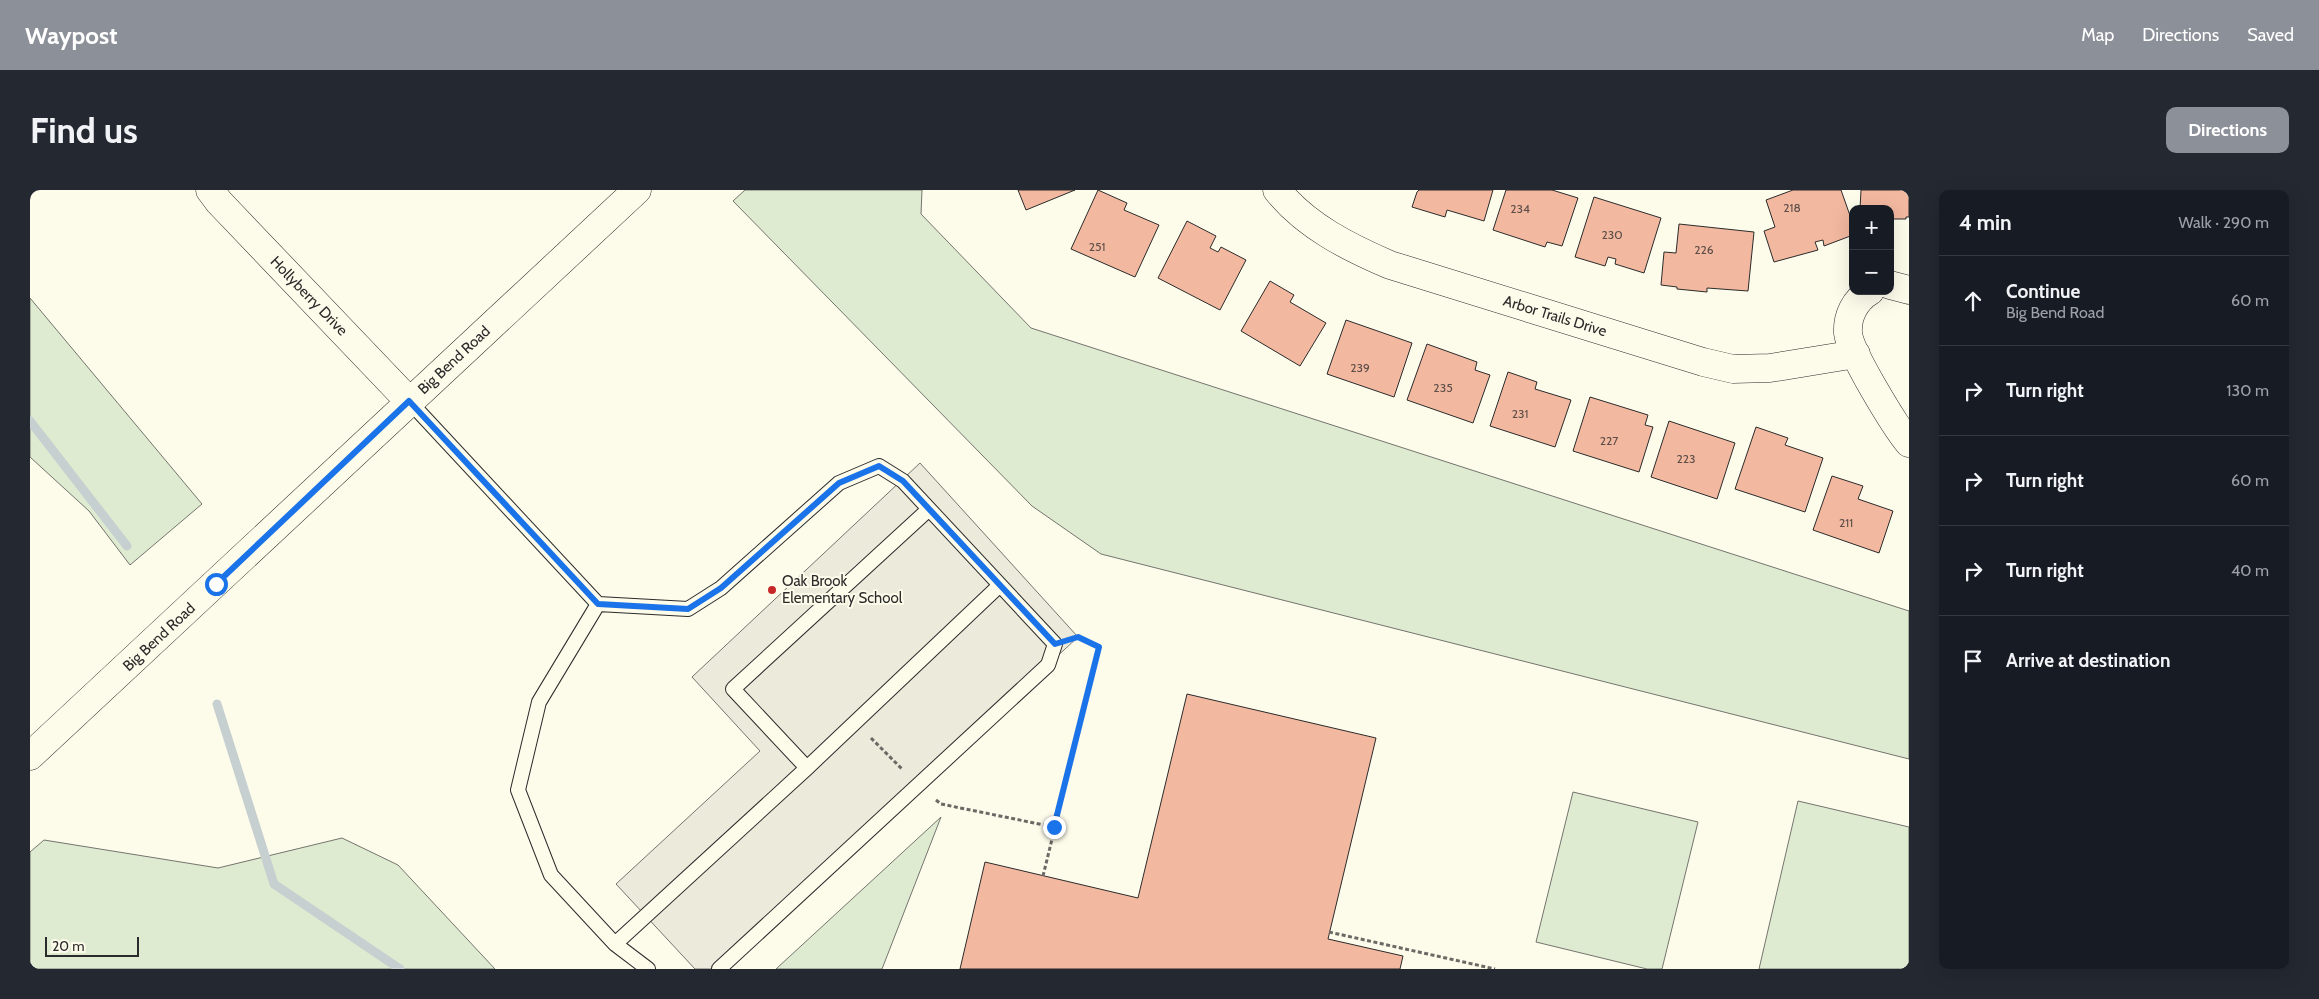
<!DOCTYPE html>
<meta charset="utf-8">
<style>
body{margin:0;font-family:Cabin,sans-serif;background:#242831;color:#f1f3f6}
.controls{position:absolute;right:15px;top:15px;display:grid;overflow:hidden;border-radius:10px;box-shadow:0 5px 20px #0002}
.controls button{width:45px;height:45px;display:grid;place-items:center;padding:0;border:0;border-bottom:1px solid #363941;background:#171b24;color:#f1f3f6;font:25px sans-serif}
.scale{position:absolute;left:15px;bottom:12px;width:94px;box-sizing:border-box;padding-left:5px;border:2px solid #2b2b2b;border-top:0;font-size:14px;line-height:18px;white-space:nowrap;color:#2b2b2b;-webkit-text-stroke:4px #fdfbea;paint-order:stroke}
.stop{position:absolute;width:15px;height:15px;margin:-11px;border:4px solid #1a73e8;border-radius:50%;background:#fff}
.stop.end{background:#1a73e8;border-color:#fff;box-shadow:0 1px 5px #0008}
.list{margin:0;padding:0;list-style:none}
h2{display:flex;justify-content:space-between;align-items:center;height:65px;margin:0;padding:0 20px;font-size:21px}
h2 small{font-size:16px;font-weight:400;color:#9ea1a6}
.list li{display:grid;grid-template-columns:32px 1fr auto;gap:15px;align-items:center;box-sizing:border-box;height:90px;padding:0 20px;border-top:1px solid #363941}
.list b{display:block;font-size:19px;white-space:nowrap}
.list p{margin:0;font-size:16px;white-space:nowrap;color:#9ea1a6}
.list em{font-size:16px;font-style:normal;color:#9ea1a6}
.icon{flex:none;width:28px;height:28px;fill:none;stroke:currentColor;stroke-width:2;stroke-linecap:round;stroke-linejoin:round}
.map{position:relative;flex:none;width:1879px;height:779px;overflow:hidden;border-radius:10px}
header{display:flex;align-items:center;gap:30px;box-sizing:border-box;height:70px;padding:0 25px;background:#8c9099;color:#fff}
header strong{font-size:24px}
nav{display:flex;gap:28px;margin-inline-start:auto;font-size:18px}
.intro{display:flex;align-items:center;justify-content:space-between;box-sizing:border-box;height:120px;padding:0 30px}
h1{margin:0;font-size:35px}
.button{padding:12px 22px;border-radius:10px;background:#8c9099;color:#fff;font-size:18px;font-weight:700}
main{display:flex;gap:30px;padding:0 30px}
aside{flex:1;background:#171b24;border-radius:10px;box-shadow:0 5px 20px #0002}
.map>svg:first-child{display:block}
.green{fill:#deebd1;stroke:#74746e}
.parking{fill:#eceadb;stroke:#74746e}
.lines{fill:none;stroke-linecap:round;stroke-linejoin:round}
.stream{stroke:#c7d0d0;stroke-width:9}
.building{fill:#f2b8a0;stroke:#2b2b2b}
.service-casing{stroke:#2b2b2b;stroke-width:16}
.minor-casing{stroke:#2b2b2b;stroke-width:29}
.primary-casing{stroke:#2b2b2b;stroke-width:29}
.path{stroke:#6a6964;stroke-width:3;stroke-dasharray:4 2.5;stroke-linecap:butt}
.service{stroke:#fdfbea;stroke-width:14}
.minor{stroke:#fdfbea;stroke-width:28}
.primary{stroke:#fdfbea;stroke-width:28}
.route{stroke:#1a73e8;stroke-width:6}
.poi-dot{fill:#c62828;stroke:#fdfbea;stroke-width:2}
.labels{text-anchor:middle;stroke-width:4;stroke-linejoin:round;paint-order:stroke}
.number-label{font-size:12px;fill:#5d4e48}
.street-label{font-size:15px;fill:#2b2b2b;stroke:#fdfbea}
.poi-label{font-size:15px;fill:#2b2b2b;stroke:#fdfbea;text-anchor:start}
</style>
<header>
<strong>Waypost</strong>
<nav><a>Map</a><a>Directions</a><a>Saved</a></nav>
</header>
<div class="intro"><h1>Find us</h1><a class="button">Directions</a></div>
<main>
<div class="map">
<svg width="1879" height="779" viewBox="0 0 1879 779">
<rect width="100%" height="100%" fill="#fdfbea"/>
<path class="green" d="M 715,0 L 892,0 L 891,24 L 1001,138 L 1879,421 L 1879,569 L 1071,364 L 1002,316 L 703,11 Z
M 0,108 L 172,314 L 100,375 L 59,321 L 0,267 Z
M 1543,602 L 1668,632 L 1632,779 L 1617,779 L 1506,752 Z
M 1768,611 L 1879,637 L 1879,779 L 1729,779 Z
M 911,627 L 852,779 L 746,779 Z
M 312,648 L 368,675 L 465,779 L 0,779 L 0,662 L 14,650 L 188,678 Z"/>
<path class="parking" d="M 890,273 L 1048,447 L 689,779 L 665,779 L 586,694 L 730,561 L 662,487 Z"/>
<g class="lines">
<path class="stream" d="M 0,231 L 97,356
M 187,514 L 244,694 L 370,779"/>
</g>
<path class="building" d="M 988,0 L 1045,0 L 996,20 Z
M 1068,0 L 1097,13 L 1094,20 L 1129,35 L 1105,87 L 1041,59 Z
M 1389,0 L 1463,0 L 1454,31 L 1417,20 L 1415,27 L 1382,17 L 1387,2 Z
M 1476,0 L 1522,0 L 1548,8 L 1532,56 L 1517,52 L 1515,57 L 1463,40 Z
M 1763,0 L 1811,0 L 1823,34 L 1823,45 L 1794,56 L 1793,50 L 1785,52 L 1788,60 L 1744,72 L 1734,41 L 1745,37 L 1736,10 Z
M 1831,0 L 1879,0 L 1879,27 L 1876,27 L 1876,29 L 1860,29 L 1860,19 L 1830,19 Z
M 1564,7 L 1631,28 L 1614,83 L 1585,74 L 1586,69 L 1578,67 L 1575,76 L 1545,67 Z
M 1157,31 L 1186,46 L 1180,58 L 1188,62 L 1191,57 L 1216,70 L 1190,120 L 1128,88 Z
M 1649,34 L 1724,42 L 1718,101 L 1677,98 L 1677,102 L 1647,99 L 1647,97 L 1631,95 L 1634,62 L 1646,63 Z
M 1240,91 L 1264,105 L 1260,112 L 1296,133 L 1270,176 L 1211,141 Z
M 1316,130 L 1382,153 L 1364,207 L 1297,184 Z
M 1397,154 L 1447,172 L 1445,180 L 1460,185 L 1443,233 L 1377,210 Z
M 1478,182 L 1507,192 L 1505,199 L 1541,210 L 1525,257 L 1460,236 Z
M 1560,207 L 1618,225 L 1615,235 L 1623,237 L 1609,282 L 1543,261 Z
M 1639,231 L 1705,253 L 1687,309 L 1621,287 Z
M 1726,237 L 1758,248 L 1755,255 L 1793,268 L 1775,322 L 1705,299 Z
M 1802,286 L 1833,296 L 1828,309 L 1863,321 L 1849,363 L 1783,340 Z
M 1157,504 L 1346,548 L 1298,749 L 1373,766 L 1370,779 L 930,779 L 955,672 L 1108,708 Z"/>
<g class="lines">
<defs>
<path id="service" d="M 379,211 L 568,414
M 777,578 L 703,499 L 899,319
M 585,754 L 777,578 L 970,395
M 618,779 L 585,754 L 521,685 L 488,600 L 509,512 L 568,414 L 658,419 L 691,398 L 809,293 L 849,276 L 873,291 L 1025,454 L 1018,475 L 689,779"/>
<path id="minor" d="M 180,0 L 189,12 L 379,211
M 1247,0 C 1276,36 1318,57 1360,75 L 1673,172 L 1703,179 L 1740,178 L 1826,164
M 1860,95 L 1879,100
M 1840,101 C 1825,110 1817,126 1818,143 C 1820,163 1865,236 1879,253"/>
<path id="primary" d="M 0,566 L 607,0"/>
</defs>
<use href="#service" class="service-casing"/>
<use href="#minor" class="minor-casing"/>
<use href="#primary" class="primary-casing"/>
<path class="path" d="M 841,548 L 872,579
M 906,610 L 911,614 L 1024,637
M 1013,686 L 1069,457 L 1047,447
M 1299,742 L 1465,779"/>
<use href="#service" class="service"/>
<use href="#minor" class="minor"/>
<use href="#primary" class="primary"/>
</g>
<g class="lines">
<path class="route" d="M 186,394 L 379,211 L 568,414 L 658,419 L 691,398 L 809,293 L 849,276 L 873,291 L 1025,454 L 1048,447 L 1069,457 L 1024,637"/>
</g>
<circle class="poi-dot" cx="742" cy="400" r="5"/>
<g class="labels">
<g class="number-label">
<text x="1762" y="22">218</text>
<text x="1490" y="23">234</text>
<text x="1582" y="49">230</text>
<text x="1067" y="61">251</text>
<text x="1674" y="64">226</text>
<text x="1330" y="182">239</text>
<text x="1413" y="202">235</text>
<text x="1490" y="228">231</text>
<text x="1579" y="255">227</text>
<text x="1656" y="273">223</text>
<text x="1816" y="337">211</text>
</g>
<g class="street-label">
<text transform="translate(279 106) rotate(46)" y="5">Hollyberry Drive</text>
<text transform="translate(1525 126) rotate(17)" y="5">Arbor Trails Drive</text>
<text transform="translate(424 170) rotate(-43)" y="5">Big Bend Road</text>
<text transform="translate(129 447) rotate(-43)" y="5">Big Bend Road</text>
</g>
<g class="poi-label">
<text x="752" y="396">Oak Brook<tspan x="752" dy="17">Elementary School</tspan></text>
</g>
</g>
</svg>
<div class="controls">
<button>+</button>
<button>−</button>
</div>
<div class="scale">20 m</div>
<div class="stop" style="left:186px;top:394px"></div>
<div class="stop end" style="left:1024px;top:637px"></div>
</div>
<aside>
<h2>4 min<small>Walk · 290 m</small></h2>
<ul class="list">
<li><svg class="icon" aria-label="ahead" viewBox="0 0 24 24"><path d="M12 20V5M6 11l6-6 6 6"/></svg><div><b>Continue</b><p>Big Bend Road</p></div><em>60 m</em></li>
<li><svg class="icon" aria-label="right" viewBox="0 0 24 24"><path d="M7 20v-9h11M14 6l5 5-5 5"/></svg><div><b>Turn right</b></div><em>130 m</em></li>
<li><svg class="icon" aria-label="right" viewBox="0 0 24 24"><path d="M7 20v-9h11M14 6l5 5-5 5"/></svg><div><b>Turn right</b></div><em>60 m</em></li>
<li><svg class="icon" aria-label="right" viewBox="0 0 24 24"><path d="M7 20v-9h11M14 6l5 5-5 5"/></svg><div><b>Turn right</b></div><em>40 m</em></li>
<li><svg class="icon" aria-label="arrive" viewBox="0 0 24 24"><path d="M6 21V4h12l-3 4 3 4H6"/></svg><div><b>Arrive at destination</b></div></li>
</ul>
</aside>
</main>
